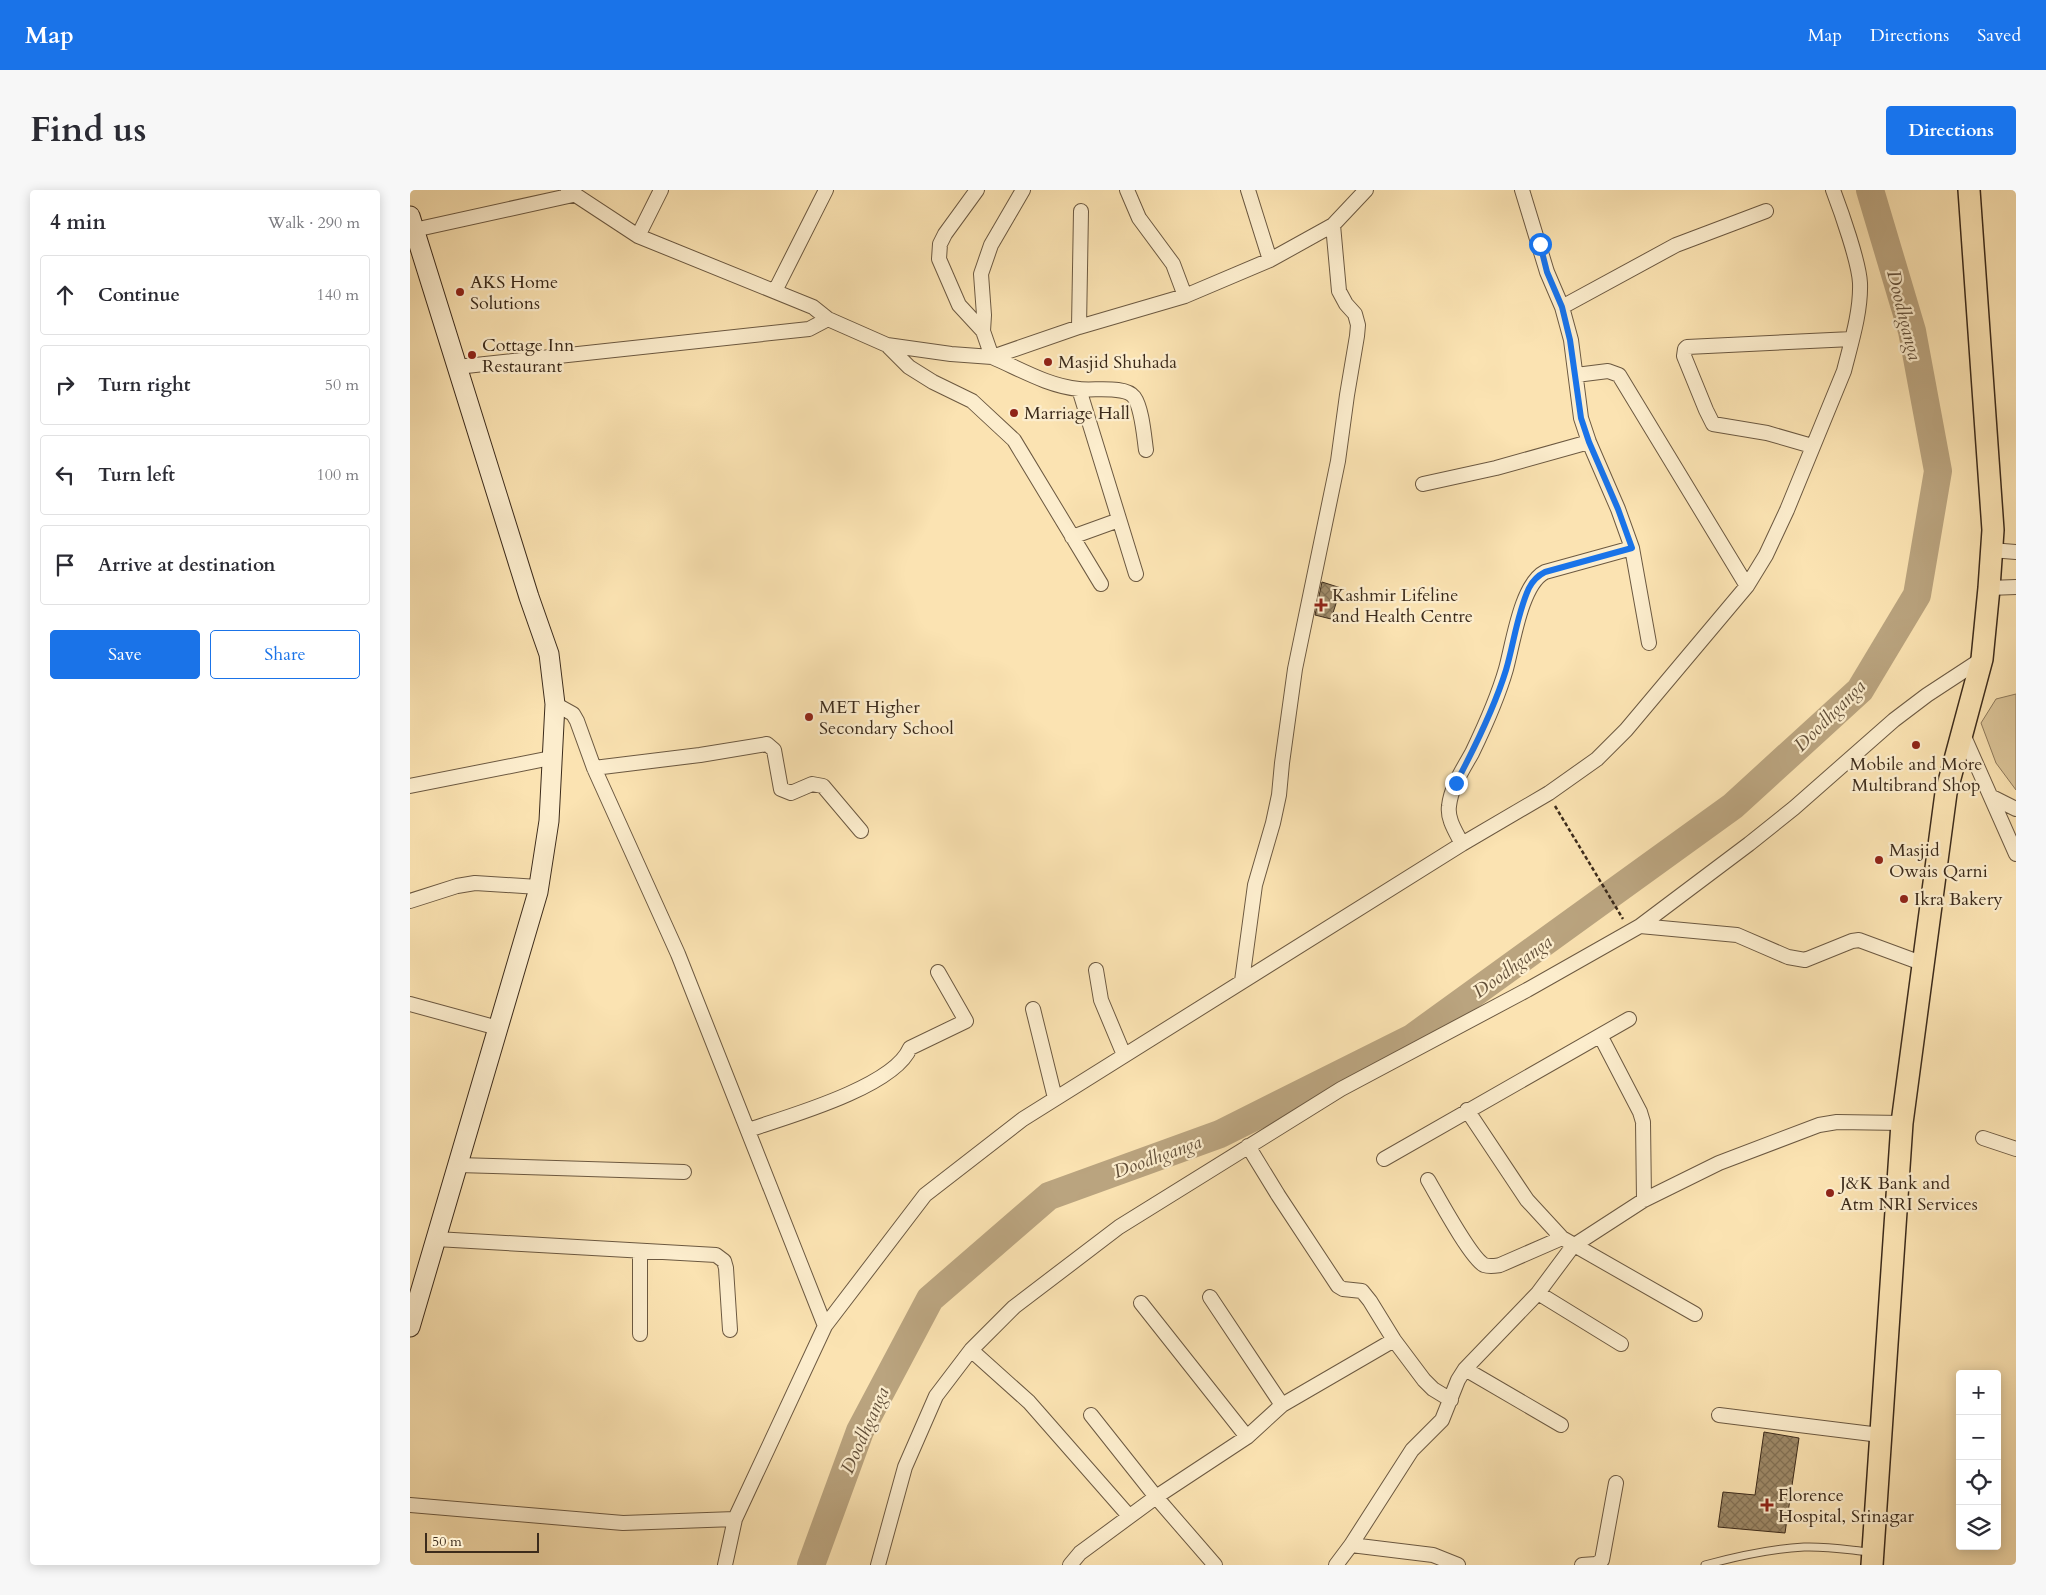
<!DOCTYPE html>
<meta charset="utf-8">
<style>
body{margin:0;font-family:Cardo,serif;background:#f7f7f7;color:#2b2b33}
.controls{position:absolute;right:15px;bottom:15px;display:grid;overflow:hidden;border-radius:5px;box-shadow:0 2px 12px #0003}
.controls button{width:45px;height:45px;display:grid;place-items:center;padding:0;border:0;border-bottom:1px solid #e1e1e2;background:#fff;color:#2b2b33;font:25px sans-serif}
.scale{position:absolute;left:15px;bottom:12px;width:114px;box-sizing:border-box;padding-left:5px;border:2px solid #3c2b1b;border-top:0;font-size:14px;line-height:18px;white-space:nowrap;color:#3c2b1b;-webkit-text-stroke:4px #fcedcd;paint-order:stroke}
.stop{position:absolute;width:15px;height:15px;margin:-11px;border:4px solid #1a73e8;border-radius:50%;background:#fff}
.stop.end{background:#1a73e8;border-color:#fff;box-shadow:0 1px 5px #0008}
.list{margin:0;padding:0;list-style:none}
h2{display:flex;justify-content:space-between;align-items:center;height:65px;margin:0;padding:0 20px;font-size:21px}
h2 small{font-size:16px;font-weight:400;color:#7c7c81}
.list li{display:grid;grid-template-columns:32px 1fr auto;gap:15px;align-items:center;box-sizing:border-box;height:80px;margin:0 10px 10px;padding:0 10px;border:1px solid #e1e1e2;border-radius:5px}
.list b{display:block;font-size:19px;white-space:nowrap}
.list em{font-size:16px;font-style:normal;color:#7c7c81}
.actions{display:flex;gap:10px;padding:15px 20px}
.actions a{flex:1;padding:11px 0;border:1px solid #1a73e8;border-radius:5px;text-align:center;font-size:18px;color:#1a73e8}
.actions .main{background:#1a73e8;color:#fff}
.icon{flex:none;width:28px;height:28px;fill:none;stroke:currentColor;stroke-width:2;stroke-linecap:round;stroke-linejoin:round}
.map{position:relative;flex:none;width:1606px;height:1375px;overflow:hidden;border-radius:5px}
header{display:flex;align-items:center;gap:30px;box-sizing:border-box;height:70px;padding:0 25px;background:#1a73e8;color:#fff}
header strong{font-size:24px}
nav{display:flex;gap:28px;margin-inline-start:auto;font-size:18px}
.intro{display:flex;align-items:center;justify-content:space-between;box-sizing:border-box;height:120px;padding:0 30px}
h1{margin:0;font-size:35px}
.button{padding:12px 22px;border-radius:5px;background:#1a73e8;color:#fff;font-size:18px;font-weight:700}
main{display:flex;gap:30px;padding:0 30px}
aside{flex:1;background:#fff;border-radius:5px;box-shadow:0 2px 12px #0003}
.map>svg:first-child{display:block}
.grass{fill:#dbc498;stroke:#8c785a}
.lines{fill:none;stroke-linecap:round;stroke-linejoin:round}
.river{stroke:#baa47f;stroke-width:28}
.building{fill:url(#building-cross-hatch);stroke:#3c2b1b}
.lane-casing{stroke:#6c5941;stroke-width:9}
.street-casing{stroke:#6c5941;stroke-width:16}
.secondary-casing{stroke:#3c2b1b;stroke-width:21}
.primary-casing{stroke:#3c2b1b;stroke-width:24}
.path{stroke:#3c2b1b;stroke-width:2.5;stroke-dasharray:4 2.5;stroke-linecap:butt}
.lane{stroke:#fcedcd;stroke-width:7}
.street{stroke:#fcedcd;stroke-width:14}
.secondary{stroke:#fcedcd;stroke-width:19}
.primary{stroke:#fbe3b2;stroke-width:21}
.route{stroke:#1a73e8;stroke-width:6}
.poi-dot{fill:#8f2418;stroke:#fcedcd;stroke-width:2}
.labels{text-anchor:middle;stroke-width:4.5;stroke-linejoin:round;paint-order:stroke}
.poi-label{font-size:18px;fill:#3c2b1b;stroke:#fcedcd;text-anchor:start}
.water-label{font-size:19px;font-style:italic;fill:#624f39;stroke:#fcedcd}
</style>
<header>
<strong>Map</strong>
<nav><a>Map</a><a>Directions</a><a>Saved</a></nav>
</header>
<div class="intro"><h1>Find us</h1><a class="button">Directions</a></div>
<main>
<aside>
<h2>4 min<small>Walk · 290 m</small></h2>
<ul class="list">
<li><svg class="icon" aria-label="ahead" viewBox="0 0 24 24"><path d="M12 20V5M6 11l6-6 6 6"/></svg><div><b>Continue</b></div><em>140 m</em></li>
<li><svg class="icon" aria-label="right" viewBox="0 0 24 24"><path d="M7 20v-9h11M14 6l5 5-5 5"/></svg><div><b>Turn right</b></div><em>50 m</em></li>
<li><svg class="icon" aria-label="left" viewBox="0 0 24 24"><path d="M17 20v-9H6M10 6l-5 5 5 5"/></svg><div><b>Turn left</b></div><em>100 m</em></li>
<li><svg class="icon" aria-label="arrive" viewBox="0 0 24 24"><path d="M6 21V4h12l-3 4 3 4H6"/></svg><div><b>Arrive at destination</b></div></li>
</ul>
<div class="actions"><a class="main">Save</a><a>Share</a></div>
</aside>
<div class="map">
<svg width="1606" height="1375" viewBox="0 0 1606 1375">
<defs>
<pattern id="building-cross-hatch" width="8" height="8" patternUnits="userSpaceOnUse" patternTransform="scale(1.25)"><rect width="8" height="8" fill="#9f8b6a"/><path d="M0 0l8 8M0 8l8-8" fill="none" stroke="#837256"/></pattern>
</defs>
<rect width="100%" height="100%" fill="#fbe3b2"/>
<filter id="stains"><feTurbulence type="fractalNoise" baseFrequency=".004" numOctaves="4"/><feColorMatrix values="0 0 0 0 .2 0 0 0 0 .09 0 0 0 0 .02 0 0 0 .5 -.17"/></filter>
<radialGradient id="worn" r=".72"><stop offset=".6" stop-color="#630" stop-opacity="0"/><stop offset="1" stop-color="#630" stop-opacity=".3"/></radialGradient>
<path class="grass" d="M 1606,504 L 1606,600 L 1586,573 L 1571,533 L 1586,509 Z"/>
<g class="lines">
<path class="river" d="M 401,1375 L 450,1241 L 520,1109 L 639,1006 L 810,944 L 1002,848 L 1323,616 L 1450,500 L 1507,405 L 1528,281 L 1502,141 L 1460,0"/>
</g>
<path class="building" d="M 912,392 L 931,398 L 921,429 L 905,425 Z
M 1354,1242 L 1389,1248 L 1375,1343 L 1308,1337 L 1313,1302 L 1345,1305 Z"/>
<g class="lines">
<defs>
<path id="lane" d="M 1295,1375 C 1328,1366 1360,1359 1394,1357 C 1416,1356 1439,1360 1460,1362"/>
<path id="street" d="M 158,0 L 228,46 L 403,117 L 418,129
M 567,0 L 535,44 L 530,54 L 529,69 L 549,115 L 573,141
M 613,0 L 581,55 L 571,84 L 574,125 L 573,141 L 582,167 C 610,179 638,196 669,199 C 683,201 715,195 724,207 C 732,218 734,246 736,260
M 717,0 L 729,28 L 763,74 L 775,106
M 838,0 L 860,70
M 1112,0 L 1137,82 L 1152,117 L 1161,150 L 1171,228 L 1179,252 L 1208,319 L 1222,358 L 1239,453
M 4,40 L 163,5
M 228,46 L 251,0
M 365,101 L 416,0
M 1152,117 L 1266,55 L 1356,21
M 669,137 L 671,21
M 477,155 L 499,177 L 523,192 L 562,211 L 604,250 L 691,394
M 47,177 L 399,139 L 418,129 L 477,155 L 541,164 L 582,167 L 669,137 L 775,106 L 860,70 L 923,35 L 956,0
M 1166,185 L 1198,181 L 1209,185 L 1337,396
M 669,199 L 726,384
M 1402,256 L 1357,243 L 1303,234 L 1296,220 L 1274,166 L 1275,159 L 1277,157 L 1442,149
M 1013,294 L 1086,278 L 1179,252
M 662,347 L 709,330
M 1581,360 L 1606,362
M 1579,398 L 1606,397
M 1552,542 L 1606,664
M 184,578 L 290,565 L 357,554 L 364,560 L 371,599 L 381,603 L 402,594 L 413,596 L 451,641
M 0,596 L 141,568
M 1582,607 L 1606,619
M 1052,654 C 1046,642 1037,629 1039,616 C 1041,597 1053,579 1062,563 C 1075,536 1088,507 1096,479 C 1103,454 1111,394 1135,382 L 1222,358
M 0,711 L 47,696 L 65,693 L 128,697
M 1230,736 L 1327,745 L 1378,767 L 1395,770 L 1442,751 L 1449,750 L 1514,774
M 686,780 L 691,810 L 714,865
M 832,791 L 845,695 L 863,633 L 869,605 L 872,573 L 885,479 L 928,271 L 937,205 L 947,146 L 948,135 L 945,124 L 936,114 L 929,101 L 923,35
M 0,814 L 88,838
M 623,819 L 645,908
M 1191,847 L 1230,922 L 1233,932 L 1234,1010
M 1057,920 L 1117,1010 L 1152,1048 L 1285,1124
M 338,940 C 377,927 484,897 500,858 L 556,831 L 528,782
M 1573,948 L 1606,959
M 838,956 L 868,1005 L 928,1096 L 933,1099 L 952,1101 L 960,1111 L 984,1150 L 1014,1190 L 1023,1199 L 1041,1210
M 974,969 L 1219,829
M 48,975 L 274,982
M 1018,990 C 1028,1007 1060,1067 1074,1075 C 1080,1077 1084,1076 1090,1075 L 1152,1048
M 26,1049 L 306,1065 L 314,1071 L 316,1078 L 320,1140
M 230,1061 L 230,1144
M 1128,1103 L 1211,1154
M 800,1107 L 872,1215
M 731,1113 L 837,1247
M 415,1136 L 515,1005 L 613,929 L 1052,654 L 1139,603 L 1187,569 L 1216,540 L 1337,396 L 1356,365 L 1377,320 L 1434,181 C 1441,153 1451,122 1450,93 C 1449,72 1431,21 1423,0
M 561,1160 L 619,1212 L 719,1326
M 1055,1179 L 1151,1235
M 681,1225 L 746,1307 L 805,1375
M 1309,1225 L 1470,1245
M 0,1315 L 213,1333 L 325,1329 L 415,1136 L 268,764 L 184,578 L 167,531 L 163,524 L 145,514
M 941,1355 L 1023,1365 L 1048,1375
M 315,1375 L 325,1329
M 468,1375 L 495,1277 L 526,1206 L 561,1160 L 604,1117 L 709,1037 L 931,899 L 1117,800 L 1230,736 L 1339,654 L 1384,618 L 1484,530 L 1517,505 L 1572,469
M 660,1375 L 670,1363 L 746,1307 L 837,1247 L 872,1215 L 984,1150
M 926,1375 L 941,1355 L 1002,1260 L 1032,1230 L 1048,1190 L 1055,1179 L 1128,1103 L 1163,1056 L 1234,1010 L 1309,973 L 1409,935 L 1427,932 L 1492,933
M 1172,1375 L 1186,1374 L 1192,1370 L 1206,1293"/>
<path id="secondary" d="M 0,26 L 119,407 L 139,464 L 145,514 L 139,631 L 128,702 L 0,1137"/>
<path id="primary" d="M 1462,1375 L 1492,933 L 1536,603 L 1572,469 L 1579,398 L 1583,340 L 1559,0"/>
</defs>
<use href="#lane" class="lane-casing"/>
<use href="#street" class="street-casing"/>
<use href="#secondary" class="secondary-casing"/>
<use href="#primary" class="primary-casing"/>
<path class="path" d="M 1145,616 L 1213,729"/>
<use href="#lane" class="lane"/>
<use href="#street" class="street"/>
<use href="#secondary" class="secondary"/>
<use href="#primary" class="primary"/>
</g>
<g class="lines">
<path class="route" d="M 1046,593 C 1065,557 1084,519 1096,480 C 1104,453 1107,424 1119,398 C 1123,390 1127,386 1135,382 L 1222,358 L 1208,319 L 1179,252 L 1171,228 L 1160,150 L 1152,117 L 1137,82 L 1130,54"/>
</g>
<g class="poi-dot">
<circle cx="50" cy="102" r="5"/>
<circle cx="62" cy="165" r="5"/>
<circle cx="638" cy="172" r="5"/>
<circle cx="604" cy="223" r="5"/>
<path d="M908.5 407.5h5v5h5v5h-5v5h-5v-5h-5v-5h5z"/>
<circle cx="399" cy="527" r="5"/>
<circle cx="1506" cy="555" r="5"/>
<circle cx="1469" cy="670" r="5"/>
<circle cx="1494" cy="709" r="5"/>
<circle cx="1420" cy="1003" r="5"/>
<path d="M1354.5 1307.5h5v5h5v5h-5v5h-5v-5h-5v-5h5z"/>
</g>
<g class="labels">
<g class="poi-label">
<text x="60" y="98">AKS Home<tspan x="60" dy="21">Solutions</tspan></text>
<text x="72" y="161">Cottage Inn<tspan x="72" dy="21">Restaurant</tspan></text>
<text x="648" y="178">Masjid Shuhada</text>
<text x="614" y="229">Marriage Hall</text>
<text x="922" y="411">Kashmir Lifeline<tspan x="922" dy="21">and Health Centre</tspan></text>
<text x="409" y="523">MET Higher<tspan x="409" dy="21">Secondary School</tspan></text>
<text x="1506" y="580" text-anchor="middle">Mobile and More<tspan x="1506" dy="21">Multibrand Shop</tspan></text>
<text x="1479" y="666">Masjid<tspan x="1479" dy="21">Owais Qarni</tspan></text>
<text x="1504" y="715">Ikra Bakery</text>
<text x="1430" y="999">J&amp;K Bank and<tspan x="1430" dy="21">Atm NRI Services</tspan></text>
<text x="1368" y="1311">Florence<tspan x="1368" dy="21">Hospital, Srinagar</tspan></text>
</g>
<g class="water-label">
<text transform="translate(1495 125) rotate(76)" y="7">Doodhganga</text>
<text transform="translate(1419 525) rotate(-45)" y="7">Doodhganga</text>
<text transform="translate(1102 776) rotate(-36)" y="7">Doodhganga</text>
<text transform="translate(747 966) rotate(-20)" y="7">Doodhganga</text>
<text transform="translate(454 1240) rotate(-66)" y="7">Doodhganga</text>
</g>
</g>
<rect width="100%" height="100%" filter="url(#stains)"/>
<rect width="100%" height="100%" fill="url(#worn)"/>
</svg>
<div class="controls">
<button>+</button>
<button>−</button>
<button><svg class="icon" aria-label="locate" viewBox="0 0 24 24"><circle cx="12" cy="12" r="6"/><path d="M12 2v4M12 18v4M2 12h4M18 12h4"/></svg></button>
<button><svg class="icon" aria-label="layers" viewBox="0 0 24 24"><path d="M12 4l9 5-9 5-9-5zM3 14l9 5 9-5"/></svg></button>
</div>
<div class="scale">50 m</div>
<div class="stop" style="left:1130px;top:54px"></div>
<div class="stop end" style="left:1046px;top:593px"></div>
</div>
</main>
